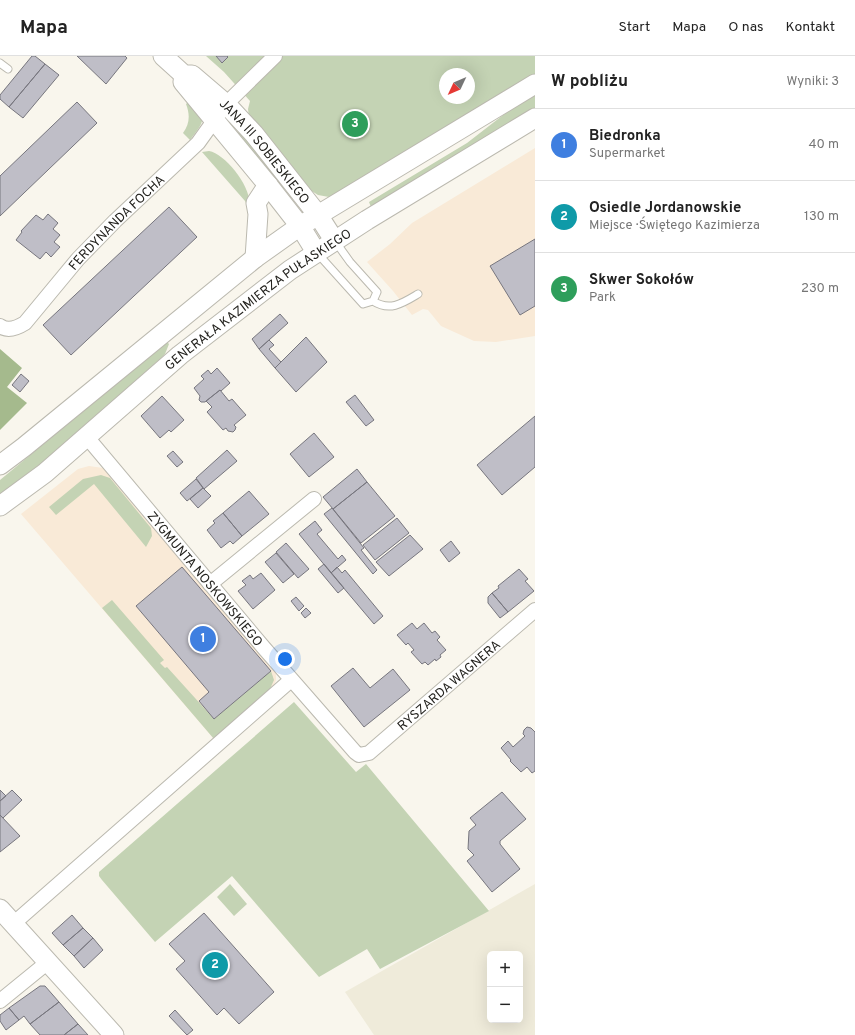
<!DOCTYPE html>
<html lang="pl">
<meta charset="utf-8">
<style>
body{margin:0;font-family:Overpass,sans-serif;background:#f2f2f2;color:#222}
.controls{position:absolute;right:12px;bottom:12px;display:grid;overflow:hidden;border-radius:6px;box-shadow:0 4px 16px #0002}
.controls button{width:36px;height:36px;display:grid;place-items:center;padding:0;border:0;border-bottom:1px solid #e0e0e0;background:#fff;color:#222;font:20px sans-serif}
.compass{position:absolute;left:439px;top:12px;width:36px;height:36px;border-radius:50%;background:#fff;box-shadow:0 4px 16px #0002;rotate:226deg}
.you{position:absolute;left:285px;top:603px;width:14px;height:14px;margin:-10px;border:3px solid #fff;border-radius:50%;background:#1a73e8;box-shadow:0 0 0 6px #1a73e833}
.badge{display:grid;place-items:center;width:26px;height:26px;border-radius:50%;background:#ea580c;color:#fff;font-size:13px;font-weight:700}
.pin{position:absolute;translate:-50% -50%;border:2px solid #fff;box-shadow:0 1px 4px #0006}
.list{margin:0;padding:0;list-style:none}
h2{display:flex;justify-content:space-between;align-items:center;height:52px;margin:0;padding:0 16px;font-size:17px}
h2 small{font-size:13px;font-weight:400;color:#767676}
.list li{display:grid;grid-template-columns:26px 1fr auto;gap:12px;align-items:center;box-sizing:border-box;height:72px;padding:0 16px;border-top:1px solid #e0e0e0}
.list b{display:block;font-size:15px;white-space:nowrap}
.list p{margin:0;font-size:13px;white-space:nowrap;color:#767676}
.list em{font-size:13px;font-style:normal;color:#767676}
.map{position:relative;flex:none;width:535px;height:979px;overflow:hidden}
header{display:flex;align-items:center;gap:24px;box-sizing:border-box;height:56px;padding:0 20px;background:#fff;border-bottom:1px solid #e0e0e0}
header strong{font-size:19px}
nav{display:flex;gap:22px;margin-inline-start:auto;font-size:14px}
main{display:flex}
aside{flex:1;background:#fff}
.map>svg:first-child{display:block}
.commercial{fill:#f9ead7}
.built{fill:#efebda;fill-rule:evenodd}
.green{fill:#c4d3b4;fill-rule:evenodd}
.forest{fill:#a5ba8d}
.building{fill:#bfbec7;stroke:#77767e}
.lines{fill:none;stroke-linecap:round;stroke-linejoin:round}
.lane-casing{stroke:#bbb9af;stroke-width:9}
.street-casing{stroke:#bbb9af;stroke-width:16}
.secondary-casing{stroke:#bbb9af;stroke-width:21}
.lane{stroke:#fff;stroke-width:7}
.street{stroke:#fff;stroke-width:14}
.secondary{stroke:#fff;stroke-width:19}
.labels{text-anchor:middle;stroke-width:4;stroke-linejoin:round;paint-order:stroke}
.street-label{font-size:13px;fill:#24231f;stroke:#f9f6ed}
</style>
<header>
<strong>Mapa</strong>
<nav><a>Start</a><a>Mapa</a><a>O nas</a><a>Kontakt</a></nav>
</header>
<main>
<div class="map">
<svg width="535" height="979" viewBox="0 0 535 979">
<rect width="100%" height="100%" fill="#f9f6ed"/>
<path class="commercial" d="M 535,92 L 535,280 L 496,286 L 474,285 L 441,270 L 428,254 L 423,253 L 412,259 L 393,235 L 367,206 L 390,188 L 412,167 Z
M 89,410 L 103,412 L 108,417 L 276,616 L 276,624 L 274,629 L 214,683 L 21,458 L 78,413 Z"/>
<path class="built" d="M 535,828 L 535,979 L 374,979 L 345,936 ZM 490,898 L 520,898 L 520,964 L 490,964 Z"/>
<path class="green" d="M 206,0 L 535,0 L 535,18 L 443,75 L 329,141 L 318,139 L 307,132 L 249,61 L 248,53 L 250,45 L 224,16 ZM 445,18 L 469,18 L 469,42 L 445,42 Z
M 535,38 L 535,52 L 371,151 L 369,146 L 467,87 L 516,49 Z
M 191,43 C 206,64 206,63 190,84 L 183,77 C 190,68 190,58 186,48 Z
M 239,75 L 286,132 L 283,135 L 238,79 Z
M 209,95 C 226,98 253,133 249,150 L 247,149 L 245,145 L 202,96 Z
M 167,286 L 169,288 L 165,298 L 160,303 L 50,401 L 0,438 L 0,424 Z
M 101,419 L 110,422 L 151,472 L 152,480 L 146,491 L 94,428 L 56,459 L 49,451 L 83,423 Z
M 112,544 L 164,604 L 160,607 L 165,612 L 167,611 L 214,663 L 271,615 L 274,624 L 270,633 L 214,683 L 102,552 Z
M 294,646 L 356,716 L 366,708 L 489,855 L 380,913 L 367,893 L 319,921 L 232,820 L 155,886 L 102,824 L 99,820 L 99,816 Z
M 230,828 L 247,848 L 234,860 L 217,841 Z"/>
<path class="forest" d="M 0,293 L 22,312 L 7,331 L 27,347 L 0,374 Z"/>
<path class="building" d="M 32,0 L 35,0 L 45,8 L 9,51 L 0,43 L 0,39 Z
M 77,0 L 125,0 L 127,2 L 106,28 Z
M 216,0 L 227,0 L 228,1 L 222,7 Z
M 45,8 L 59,19 L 23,62 L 9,51 Z
M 77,46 L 97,67 L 0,160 L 0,120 Z
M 169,151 L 197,181 L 71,299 L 43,269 Z
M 48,158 L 58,167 L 53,173 L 60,179 L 54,186 L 60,191 L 51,201 L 46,196 L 40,203 L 16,184 L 22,176 L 21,175 L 36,159 L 43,164 Z
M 535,183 L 535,250 L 520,259 L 490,210 Z
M 280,258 L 288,267 L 259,293 L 252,283 Z
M 306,281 L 327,306 L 296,336 L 275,312 Z
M 269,284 L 274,289 L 269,293 L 281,306 L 275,312 L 259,293 Z
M 217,312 L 230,327 L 221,335 L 220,334 L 205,346 L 201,346 L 199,344 L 200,340 L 194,332 L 204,323 L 201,320 L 208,314 L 211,318 Z
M 21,318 L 29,325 L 20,336 L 12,329 Z
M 220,334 L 229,345 L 232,343 L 246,359 L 234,369 L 236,371 L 235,374 L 233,376 L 228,375 L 226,372 L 223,374 L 207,356 L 212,351 L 206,345 Z
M 355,339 L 374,364 L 366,370 L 346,346 Z
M 162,340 L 184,364 L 171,376 L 169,374 L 160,382 L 141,360 Z
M 535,360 L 535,411 L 502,439 L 477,409 Z
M 314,377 L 334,401 L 309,421 L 290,398 Z
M 227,394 L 237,405 L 204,433 L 196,422 Z
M 173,395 L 183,406 L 177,411 L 167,400 Z
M 357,413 L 367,426 L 333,453 L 323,441 Z
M 196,423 L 203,432 L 187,445 L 180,437 Z
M 367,426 L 395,460 L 361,487 L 333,453 Z
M 203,432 L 211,440 L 198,452 L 190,443 Z
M 249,435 L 269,458 L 242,480 L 223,457 Z
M 332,452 L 364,492 L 361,494 L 377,514 L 373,518 L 324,458 Z
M 223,457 L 242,480 L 233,488 L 230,485 L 221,492 L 207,474 L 215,467 L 213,465 Z
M 397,462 L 409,477 L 375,504 L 363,489 Z
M 315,465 L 322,474 L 317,478 L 338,503 L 342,499 L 346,504 L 331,517 L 299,478 Z
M 410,479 L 423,493 L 389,520 L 376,506 Z
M 451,485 L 460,497 L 449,506 L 440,494 Z
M 286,487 L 309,513 L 298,522 L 276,496 Z
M 276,497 L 294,518 L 283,527 L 265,506 Z
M 324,508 L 344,532 L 338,537 L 318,513 Z
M 182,511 L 271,615 L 214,663 L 199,645 L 209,636 L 136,550 Z
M 337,511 L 342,517 L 345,514 L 383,560 L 374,568 L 331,517 Z
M 519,513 L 528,523 L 525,525 L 534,535 L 508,556 L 492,537 L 499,532 L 498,530 Z
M 261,517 L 275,534 L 253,553 L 238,535 L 246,529 L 242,525 L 250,519 L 253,523 Z
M 492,537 L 508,556 L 500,562 L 488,547 L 488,541 Z
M 296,541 L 304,550 L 299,555 L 291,545 Z
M 306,552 L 311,557 L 305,562 L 301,557 Z
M 412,567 L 417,573 L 424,567 L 432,577 L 435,575 L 440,581 L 437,584 L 446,594 L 440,599 L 441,601 L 436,605 L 435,603 L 428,609 L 425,606 L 422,608 L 411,596 L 414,594 L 408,587 L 406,589 L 397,579 Z
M 353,612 L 370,632 L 393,613 L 410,634 L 364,671 L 331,630 Z
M 527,671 L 531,672 L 535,676 L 535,715 L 532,717 L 527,711 L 521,716 L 510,705 L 511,704 L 501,692 L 508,685 L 513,691 L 525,680 L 523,678 L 524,674 Z
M 0,734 L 6,740 L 0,745 Z
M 12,734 L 22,744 L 3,762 L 0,759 L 0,745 Z
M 502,736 L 526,763 L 500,785 L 500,788 L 520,813 L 492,836 L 467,805 L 474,799 L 468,793 L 469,775 L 476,769 L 470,762 Z
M 0,759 L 20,780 L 0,796 Z
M 204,857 L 274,936 L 239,968 L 224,952 L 217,959 L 176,913 L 185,905 L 169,888 Z
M 72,859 L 83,872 L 63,889 L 52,877 Z
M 83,872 L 93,882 L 74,900 L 63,889 Z
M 93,882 L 103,894 L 84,912 L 74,900 Z
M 40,930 L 45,930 L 59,946 L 30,968 L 24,960 L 19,964 L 9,952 Z
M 59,946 L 78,968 L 64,979 L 40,979 L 30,968 Z
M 9,952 L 19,964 L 6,974 L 0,965 L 0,959 Z
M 175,954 L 193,974 L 187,979 L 169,960 Z
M 78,968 L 88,979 L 64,979 Z"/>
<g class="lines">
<defs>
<path id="lane" d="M 0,7 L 8,13
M 335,185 L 350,206 L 377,236 L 373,245
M 318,198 L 363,248 L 373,245
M 373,245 C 390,256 403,247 418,238"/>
<g id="street">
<path id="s1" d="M 0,270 C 8,276 17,272 25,267 L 78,203 L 115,165 L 198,87 L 226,48 L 275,0"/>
<path id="s2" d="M 86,380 L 264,592 L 355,696 L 359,699 L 369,697 L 535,554"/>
<path d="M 210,528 L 314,443"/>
<path d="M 13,868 L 291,624"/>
<path d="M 0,945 L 48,906"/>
</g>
<g id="secondary">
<path id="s3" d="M 163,0 L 184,19 L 192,19 L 226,48 L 254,78 L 318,159 L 334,184"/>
<path d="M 184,19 L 183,26 L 268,129 L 300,170 L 316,196"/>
<path d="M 255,202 L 258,158 L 256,147 L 268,129"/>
<path d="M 0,409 L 24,391 L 255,202 L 300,170 L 535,28"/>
<path id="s4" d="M 0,450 L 45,417 L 180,299 L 290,214 L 367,164 L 535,62"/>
<path d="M 0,853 L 114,979"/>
</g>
</defs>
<use href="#lane" class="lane-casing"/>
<use href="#street" class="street-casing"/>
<use href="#secondary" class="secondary-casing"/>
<use href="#lane" class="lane"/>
<use href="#street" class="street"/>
<use href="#secondary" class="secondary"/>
</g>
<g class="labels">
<g class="street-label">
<text dy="5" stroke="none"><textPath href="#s3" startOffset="142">JANA III SOBIESKIEGO</textPath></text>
<text dy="5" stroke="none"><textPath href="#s1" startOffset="163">FERDYNANDA FOCHA</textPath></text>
<text dy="5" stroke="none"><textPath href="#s4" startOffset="331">GENERAŁA KAZIMIERZA PUŁASKIEGO</textPath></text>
<text dy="5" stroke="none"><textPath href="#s2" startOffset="186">ZYGMUNTA NOSKOWSKIEGO</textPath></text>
<text dy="5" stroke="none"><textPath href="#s2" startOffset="535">RYSZARDA WAGNERA</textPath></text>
</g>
</g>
</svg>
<div class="controls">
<button>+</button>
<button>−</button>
</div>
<svg class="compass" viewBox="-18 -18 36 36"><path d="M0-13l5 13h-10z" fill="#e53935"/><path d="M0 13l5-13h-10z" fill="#767676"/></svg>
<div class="you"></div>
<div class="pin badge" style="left:203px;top:583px;background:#3f7fe0">1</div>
<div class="pin badge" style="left:215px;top:909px;background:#0f9aa8">2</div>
<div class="pin badge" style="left:355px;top:68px;background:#2e9e5b">3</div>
</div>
<aside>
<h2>W pobliżu<small>Wyniki: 3</small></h2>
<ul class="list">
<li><span class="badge" style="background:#3f7fe0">1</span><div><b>Biedronka</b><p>Supermarket</p></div><em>40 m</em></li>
<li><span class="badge" style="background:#0f9aa8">2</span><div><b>Osiedle Jordanowskie</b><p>Miejsce · Świętego Kazimierza</p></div><em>130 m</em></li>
<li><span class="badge" style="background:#2e9e5b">3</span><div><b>Skwer Sokołów</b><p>Park</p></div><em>230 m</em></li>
</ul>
</aside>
</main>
